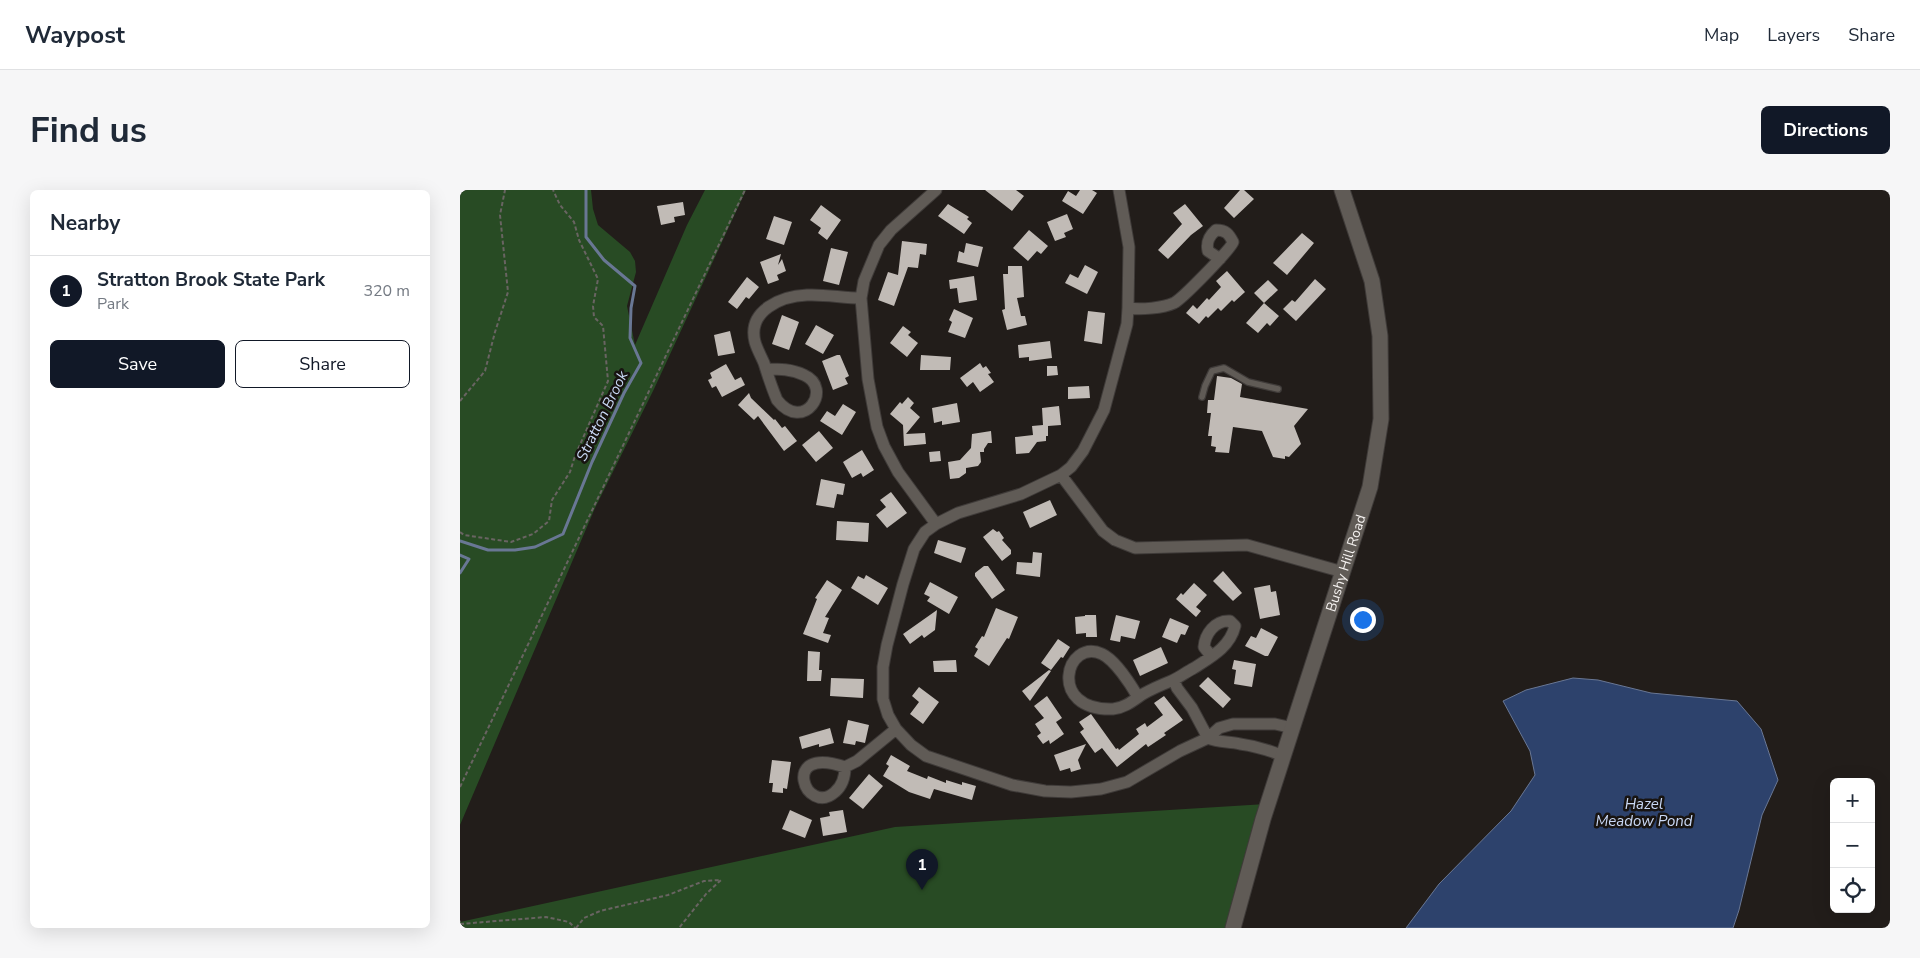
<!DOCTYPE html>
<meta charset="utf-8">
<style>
body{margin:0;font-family:"Nunito Sans",sans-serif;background:#f6f6f7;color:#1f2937}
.controls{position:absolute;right:15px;bottom:15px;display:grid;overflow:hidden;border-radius:8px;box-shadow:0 5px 20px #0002}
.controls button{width:45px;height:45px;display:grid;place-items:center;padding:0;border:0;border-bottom:1px solid #e0e1e3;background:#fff;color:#1f2937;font:25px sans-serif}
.you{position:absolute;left:902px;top:429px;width:18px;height:18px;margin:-12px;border:4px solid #fff;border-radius:50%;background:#1a73e8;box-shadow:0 0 0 8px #1a73e833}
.badge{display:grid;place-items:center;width:32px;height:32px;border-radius:50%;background:#111827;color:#fff;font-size:16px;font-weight:700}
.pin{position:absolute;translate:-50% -41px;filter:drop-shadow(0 1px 2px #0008)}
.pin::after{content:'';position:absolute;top:26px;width:18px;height:15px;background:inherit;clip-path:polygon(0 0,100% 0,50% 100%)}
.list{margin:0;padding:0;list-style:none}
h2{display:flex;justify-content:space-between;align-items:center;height:65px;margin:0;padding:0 20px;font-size:21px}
h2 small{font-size:16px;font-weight:400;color:#747a83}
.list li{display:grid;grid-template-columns:32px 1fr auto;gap:15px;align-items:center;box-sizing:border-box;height:70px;padding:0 20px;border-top:1px solid #e0e1e3}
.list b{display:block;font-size:19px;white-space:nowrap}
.list p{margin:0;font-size:16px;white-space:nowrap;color:#747a83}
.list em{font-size:16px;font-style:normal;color:#747a83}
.actions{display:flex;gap:10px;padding:15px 20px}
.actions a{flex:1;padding:11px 0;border:1px solid #111827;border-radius:8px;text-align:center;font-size:18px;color:#111827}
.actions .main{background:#111827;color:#fff}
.icon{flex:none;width:28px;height:28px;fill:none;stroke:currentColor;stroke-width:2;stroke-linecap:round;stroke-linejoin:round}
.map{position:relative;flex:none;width:1430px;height:738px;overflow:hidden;border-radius:8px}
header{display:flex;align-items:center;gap:30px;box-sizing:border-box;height:70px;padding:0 25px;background:#fff;border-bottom:1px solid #e0e1e3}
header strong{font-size:24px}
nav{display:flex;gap:28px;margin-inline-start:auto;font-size:18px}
.intro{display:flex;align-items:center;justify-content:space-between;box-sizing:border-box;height:120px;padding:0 30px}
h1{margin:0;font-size:35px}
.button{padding:12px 22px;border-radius:8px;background:#111827;color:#fff;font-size:18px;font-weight:700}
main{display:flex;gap:30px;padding:0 30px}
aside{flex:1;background:#fff;border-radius:8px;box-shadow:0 5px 20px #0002}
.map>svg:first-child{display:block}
.green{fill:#284b24}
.water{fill:#2d426c;stroke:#697794}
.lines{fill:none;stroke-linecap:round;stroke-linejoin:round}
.stream{stroke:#697794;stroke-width:3}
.building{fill:#c1bbb6}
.service-casing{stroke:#3f3b39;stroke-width:8}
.minor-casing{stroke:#3f3b39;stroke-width:13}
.secondary-casing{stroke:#3f3b39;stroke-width:17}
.path{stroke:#696462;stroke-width:2;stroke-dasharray:4 2.5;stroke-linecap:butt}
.service{stroke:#605b56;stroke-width:5.5}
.minor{stroke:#605b56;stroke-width:11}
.secondary{stroke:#605b56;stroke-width:15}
.labels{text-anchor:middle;stroke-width:5;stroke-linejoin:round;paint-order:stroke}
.street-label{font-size:14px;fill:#f6f3f1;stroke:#181411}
.water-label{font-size:15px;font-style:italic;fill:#cad9f6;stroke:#181411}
</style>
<header>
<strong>Waypost</strong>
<nav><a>Map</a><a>Layers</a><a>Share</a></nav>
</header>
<div class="intro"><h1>Find us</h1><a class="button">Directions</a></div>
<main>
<aside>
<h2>Nearby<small></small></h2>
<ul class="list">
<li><span class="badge">1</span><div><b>Stratton Brook State Park</b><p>Park</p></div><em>320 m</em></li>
</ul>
<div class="actions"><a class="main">Save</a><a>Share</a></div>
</aside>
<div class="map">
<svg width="1430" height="738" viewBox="0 0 1430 738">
<rect width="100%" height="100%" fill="#221d1a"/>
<path class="green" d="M 0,0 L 131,0 L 133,19 L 138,35 L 170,62 L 175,71 L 176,82 L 167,116 L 175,155 L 227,35 L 245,0 L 286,0 L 194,199 L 135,318 L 0,635 Z
M 806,614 L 801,624 L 765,738 L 0,738 L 0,732 L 435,637 Z"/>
<path class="water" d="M 1113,488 L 1138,490 L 1191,503 L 1277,511 L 1301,539 L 1318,590 L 1302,625 L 1279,720 L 1273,738 L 946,738 L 979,694 L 1051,621 L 1075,585 L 1070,561 L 1043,511 L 1066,500 Z"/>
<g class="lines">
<path class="stream" d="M 0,351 L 28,360 L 55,360 L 75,357 L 103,344 L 132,272 L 164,203 L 181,173 L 170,148 L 171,118 L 175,96 L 144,70 L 126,47 L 126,0
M 0,365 L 9,369 L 0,383"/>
</g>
<path class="building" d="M 525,0 L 556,0 L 564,6 L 552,21 Z
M 620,0 L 632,0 L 637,3 L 623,24 L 602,11 L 608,1 L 616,6 Z
M 780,0 L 784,0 L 794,9 L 774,28 L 764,18 Z
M 223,12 L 225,25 L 214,27 L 215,32 L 201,35 L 197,16 Z
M 488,14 L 509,27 L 507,29 L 512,33 L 504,44 L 478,26 Z
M 725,14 L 743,36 L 731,45 L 708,69 L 698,60 L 722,34 L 713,23 Z
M 361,15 L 381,30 L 367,50 L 358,43 L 361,38 L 350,30 Z
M 607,24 L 613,39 L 604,43 L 606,47 L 595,51 L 587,32 Z
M 314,26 L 332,32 L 324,55 L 306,49 Z
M 569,40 L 588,56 L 581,64 L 577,61 L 568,71 L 553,58 Z
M 842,43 L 854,53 L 827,85 L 813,73 Z
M 442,51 L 467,54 L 466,65 L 460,64 L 458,78 L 448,77 L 434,116 L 418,110 L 428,82 L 438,85 Z
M 506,53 L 523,57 L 518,77 L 497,72 L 499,61 L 504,63 Z
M 371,58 L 388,62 L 379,95 L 363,91 Z
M 321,64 L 318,75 L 322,69 L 326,81 L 317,85 L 319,90 L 308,94 L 300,72 Z
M 625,75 L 638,82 L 627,104 L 605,93 L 610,84 L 618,88 Z
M 548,76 L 562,76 L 564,107 L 557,108 L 561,126 L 565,126 L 567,135 L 547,140 L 542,120 L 545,119 L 543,84 L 548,84 Z
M 767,81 L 785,102 L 774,112 L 772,110 L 761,121 L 758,118 L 748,128 L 746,126 L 739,134 L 726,123 L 733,115 L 737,119 L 747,108 L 749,110 L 761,97 L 756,91 Z
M 514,86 L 517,110 L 499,113 L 497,98 L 490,99 L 489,90 Z
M 287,87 L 299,97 L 289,109 L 286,107 L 277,119 L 268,112 Z
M 855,89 L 866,99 L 836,131 L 823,119 L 832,110 L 835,112 Z
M 808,90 L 818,100 L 804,113 L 819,126 L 810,136 L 807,133 L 798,143 L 786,133 L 804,113 L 794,103 Z
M 494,119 L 513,128 L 505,148 L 488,142 L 492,132 L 489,130 Z
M 628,121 L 645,123 L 642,154 L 624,151 Z
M 322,125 L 339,132 L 329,160 L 312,154 Z
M 356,135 L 374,145 L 363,164 L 345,154 Z
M 443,136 L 451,142 L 448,145 L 458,153 L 447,167 L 430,153 Z
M 270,141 L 275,163 L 258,166 L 254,145 Z
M 590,151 L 592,168 L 569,171 L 569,167 L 559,168 L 558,155 Z
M 377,165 L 380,165 L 389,186 L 385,188 L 388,194 L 373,200 L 362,171 Z
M 461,165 L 491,167 L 490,180 L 460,180 Z
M 520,173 L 523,178 L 526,176 L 531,183 L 528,184 L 534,192 L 520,202 L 513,192 L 507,197 L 500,188 Z
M 266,174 L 275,190 L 281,187 L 285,195 L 262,207 L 256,196 L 252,198 L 248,190 L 252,188 L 250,183 Z
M 587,176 L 597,176 L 598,185 L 587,186 Z
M 757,186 L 771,188 L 782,194 L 780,207 L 848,219 L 834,236 L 841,254 L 829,267 L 825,266 L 825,269 L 813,267 L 802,241 L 773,237 L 769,263 L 755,262 L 756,257 L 751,256 L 752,246 L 748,246 L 751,223 L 747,223 L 748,210 L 754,210 Z
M 629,196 L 630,208 L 608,209 L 608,197 Z
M 289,203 L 291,208 L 314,230 L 315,229 L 322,238 L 325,236 L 337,251 L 324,261 L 298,226 L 294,230 L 278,215 Z
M 448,207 L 454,213 L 450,218 L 460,227 L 446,244 L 465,243 L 466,254 L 444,256 L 443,235 L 430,224 L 440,212 L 442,214 Z
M 497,213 L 500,232 L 482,235 L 482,231 L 474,233 L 472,218 Z
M 383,214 L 396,222 L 382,245 L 360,231 L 367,221 L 375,226 Z
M 599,216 L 601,235 L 588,236 L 588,246 L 586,246 L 586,251 L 577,252 L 569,263 L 556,264 L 555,247 L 573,245 L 572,236 L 583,235 L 582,218 Z
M 359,241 L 373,258 L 356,272 L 342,255 Z
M 531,241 L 532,253 L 528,253 L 524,259 L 524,262 L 520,262 L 521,272 L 518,276 L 506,278 L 506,283 L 499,288 L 490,289 L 488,272 L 500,270 L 511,258 L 512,244 Z
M 402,260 L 414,280 L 403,287 L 401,283 L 392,288 L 383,272 Z
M 480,261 L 481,271 L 470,272 L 469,262 Z
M 361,289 L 385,294 L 383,305 L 377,304 L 374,318 L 356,315 Z
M 431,302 L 447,323 L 427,338 L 416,325 L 426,317 L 420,310 Z
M 590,310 L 597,325 L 570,338 L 563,322 Z
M 377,331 L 409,333 L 408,352 L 376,350 Z
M 533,339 L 537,342 L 539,341 L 544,348 L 542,350 L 551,360 L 551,364 L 542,371 L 523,347 Z
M 478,350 L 506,358 L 501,373 L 474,363 Z
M 573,362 L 582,363 L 580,387 L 556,384 L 557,372 L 572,373 Z
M 524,376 L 528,376 L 545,400 L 532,409 L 515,386 L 515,383 Z
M 763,381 L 782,403 L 773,411 L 753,391 Z
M 406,385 L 428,398 L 418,415 L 391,398 L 398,386 L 404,389 Z
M 367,390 L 382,400 L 365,427 L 369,428 L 363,443 L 371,445 L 368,453 L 343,444 L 357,409 L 355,408 Z
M 470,392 L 498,407 L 489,424 L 467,411 L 470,407 L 464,404 Z
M 734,393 L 747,405 L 736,417 L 741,421 L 736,427 L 716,409 L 721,403 L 723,405 Z
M 810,395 L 811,402 L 816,401 L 820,425 L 800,429 L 794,398 Z
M 536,418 L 558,427 L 549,449 L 547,448 L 529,476 L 514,466 L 518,459 L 515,457 L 522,446 L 524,447 Z
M 477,420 L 475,440 L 464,448 L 462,445 L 450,454 L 443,444 Z
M 625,425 L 636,425 L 637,447 L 626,447 L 626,443 L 616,444 L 615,427 L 625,426 Z
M 656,425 L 680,431 L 675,449 L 661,446 L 660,452 L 650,450 Z
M 710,428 L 729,436 L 725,445 L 721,444 L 717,453 L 702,447 Z
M 801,438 L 818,447 L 808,466 L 805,466 L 785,456 L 791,446 L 796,448 Z
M 598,449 L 610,457 L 603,468 L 601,467 L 591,480 L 581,473 Z
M 701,457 L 708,473 L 680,486 L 673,470 Z
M 348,461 L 360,462 L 359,480 L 362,480 L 361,491 L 347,491 Z
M 496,470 L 497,482 L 474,482 L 473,471 Z
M 774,470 L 796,474 L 792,497 L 774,494 L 776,480 L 772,479 Z
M 589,480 L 591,481 L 570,511 L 562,501 Z
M 748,487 L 771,509 L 763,518 L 739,496 Z
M 371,488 L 404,489 L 403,508 L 370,506 Z
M 459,497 L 479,512 L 463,534 L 450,524 L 459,512 L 452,506 Z
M 587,506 L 602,528 L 596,532 L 604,544 L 590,554 L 589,550 L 583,554 L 577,546 L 581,543 L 575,534 L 584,528 L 574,516 Z
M 704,506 L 723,530 L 704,543 L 706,545 L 688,557 L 686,554 L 657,577 L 642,558 L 635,563 L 620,542 L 624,539 L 619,532 L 631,524 L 656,559 L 658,558 L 659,560 L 679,544 L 676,539 L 685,533 L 687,537 L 703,525 L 694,513 Z
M 388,530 L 409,535 L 405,553 L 396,551 L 395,555 L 383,553 Z
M 370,538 L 374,553 L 359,557 L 359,554 L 342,559 L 339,547 Z
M 626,554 L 618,570 L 621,579 L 611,582 L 610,578 L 600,581 L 594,565 Z
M 431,565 L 450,576 L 447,581 L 467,589 L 468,586 L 486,593 L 486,590 L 502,595 L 502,592 L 516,596 L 512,610 L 474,599 L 470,609 L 449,602 L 423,586 L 429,576 L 426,574 Z
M 312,570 L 331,572 L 327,599 L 323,598 L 323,603 L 312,602 L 313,593 L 309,593 Z
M 409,584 L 423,596 L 403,619 L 389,608 Z
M 330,620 L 352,630 L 345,648 L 322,639 Z
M 383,620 L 387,642 L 363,646 L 360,628 L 370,626 L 369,622 Z"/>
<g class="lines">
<defs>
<path id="service" d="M 742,207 L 745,196 L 752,181 L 764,178 L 788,192 L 818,199"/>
<path id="minor" d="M 659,0 L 669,57 L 668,118 L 667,134 L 644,220 L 623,261 L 611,277 L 601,285 L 561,304 L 498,323 L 476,334 L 465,342 L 454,359 L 443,394 L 427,455 L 423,477 L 423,509 L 428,525 L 436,539 L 451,555 L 466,566 L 552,595 L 585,601 L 611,602 L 641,599 L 667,592 L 720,561 L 748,548 L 759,538 L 773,534 L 815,534 L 833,538
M 668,118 C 681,120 703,118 714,113 C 722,109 771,59 773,52 C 769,44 766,40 756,40 C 749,46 746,52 748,61 L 760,69
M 306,179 C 319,179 332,179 344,185 C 374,198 344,244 317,210 C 312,198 308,186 304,173 C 301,166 297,159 295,152 C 287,120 322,106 347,105 C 365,104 383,108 401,108
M 601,285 L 643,341 L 655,350 L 675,358 L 787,355 L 883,382
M 476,334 L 438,282 L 424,256 L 417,237 L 408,189 L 401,108 L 404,91 L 419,55 L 431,40 L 476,0
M 714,490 L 717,498 L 732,518 L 748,548
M 678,507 C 671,495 655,470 642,464 C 606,447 586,521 653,519 C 665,518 674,510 683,504 C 692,499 701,495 711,491 C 719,488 726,482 734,478 C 751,467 770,457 775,436 L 770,431 C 755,430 745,444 744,457 L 751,466
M 748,548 C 759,553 769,551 780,554 C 795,556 809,560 823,566
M 385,577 C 385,587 382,596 375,602 C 346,628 318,554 385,577 L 397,571 L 436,539"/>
<g id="secondary">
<path id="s1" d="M 773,738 L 803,629 L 910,297 L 921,229 L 920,146 L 912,91 L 882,0"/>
</g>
</defs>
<use href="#service" class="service-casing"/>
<use href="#minor" class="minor-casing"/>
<use href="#secondary" class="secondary-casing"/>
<path class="path" d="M 0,211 L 25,181 L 35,142 L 48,102 L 40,25 L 45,0
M 0,342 L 4,345 L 51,352 L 73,344 L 89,331 L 92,310 L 110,282 L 115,266 L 148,191 L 143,136 L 134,127 L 133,116 L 138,89 L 119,50 L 114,32 L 100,15 L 93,0
M 0,597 L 285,0
M 0,734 L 86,727 L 109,732 L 115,738
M 116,738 L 124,728 L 140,721 L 208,705 L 244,691 L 261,690 L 246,704 L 219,738"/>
<use href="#service" class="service"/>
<use href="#minor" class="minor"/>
<use href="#secondary" class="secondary"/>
</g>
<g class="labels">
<g class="street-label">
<text dy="5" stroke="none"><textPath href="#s1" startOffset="382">Bushy Hill Road</textPath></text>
</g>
<g class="water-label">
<text transform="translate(142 226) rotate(-64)" y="5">Stratton Brook</text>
<text x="1184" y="619">Hazel<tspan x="1184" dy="17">Meadow Pond</tspan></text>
</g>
</g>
</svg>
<div class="controls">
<button>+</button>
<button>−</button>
<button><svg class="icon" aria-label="locate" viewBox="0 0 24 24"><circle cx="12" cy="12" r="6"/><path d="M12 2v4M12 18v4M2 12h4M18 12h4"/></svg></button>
</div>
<div class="you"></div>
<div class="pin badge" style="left:462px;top:700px">1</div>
</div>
</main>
